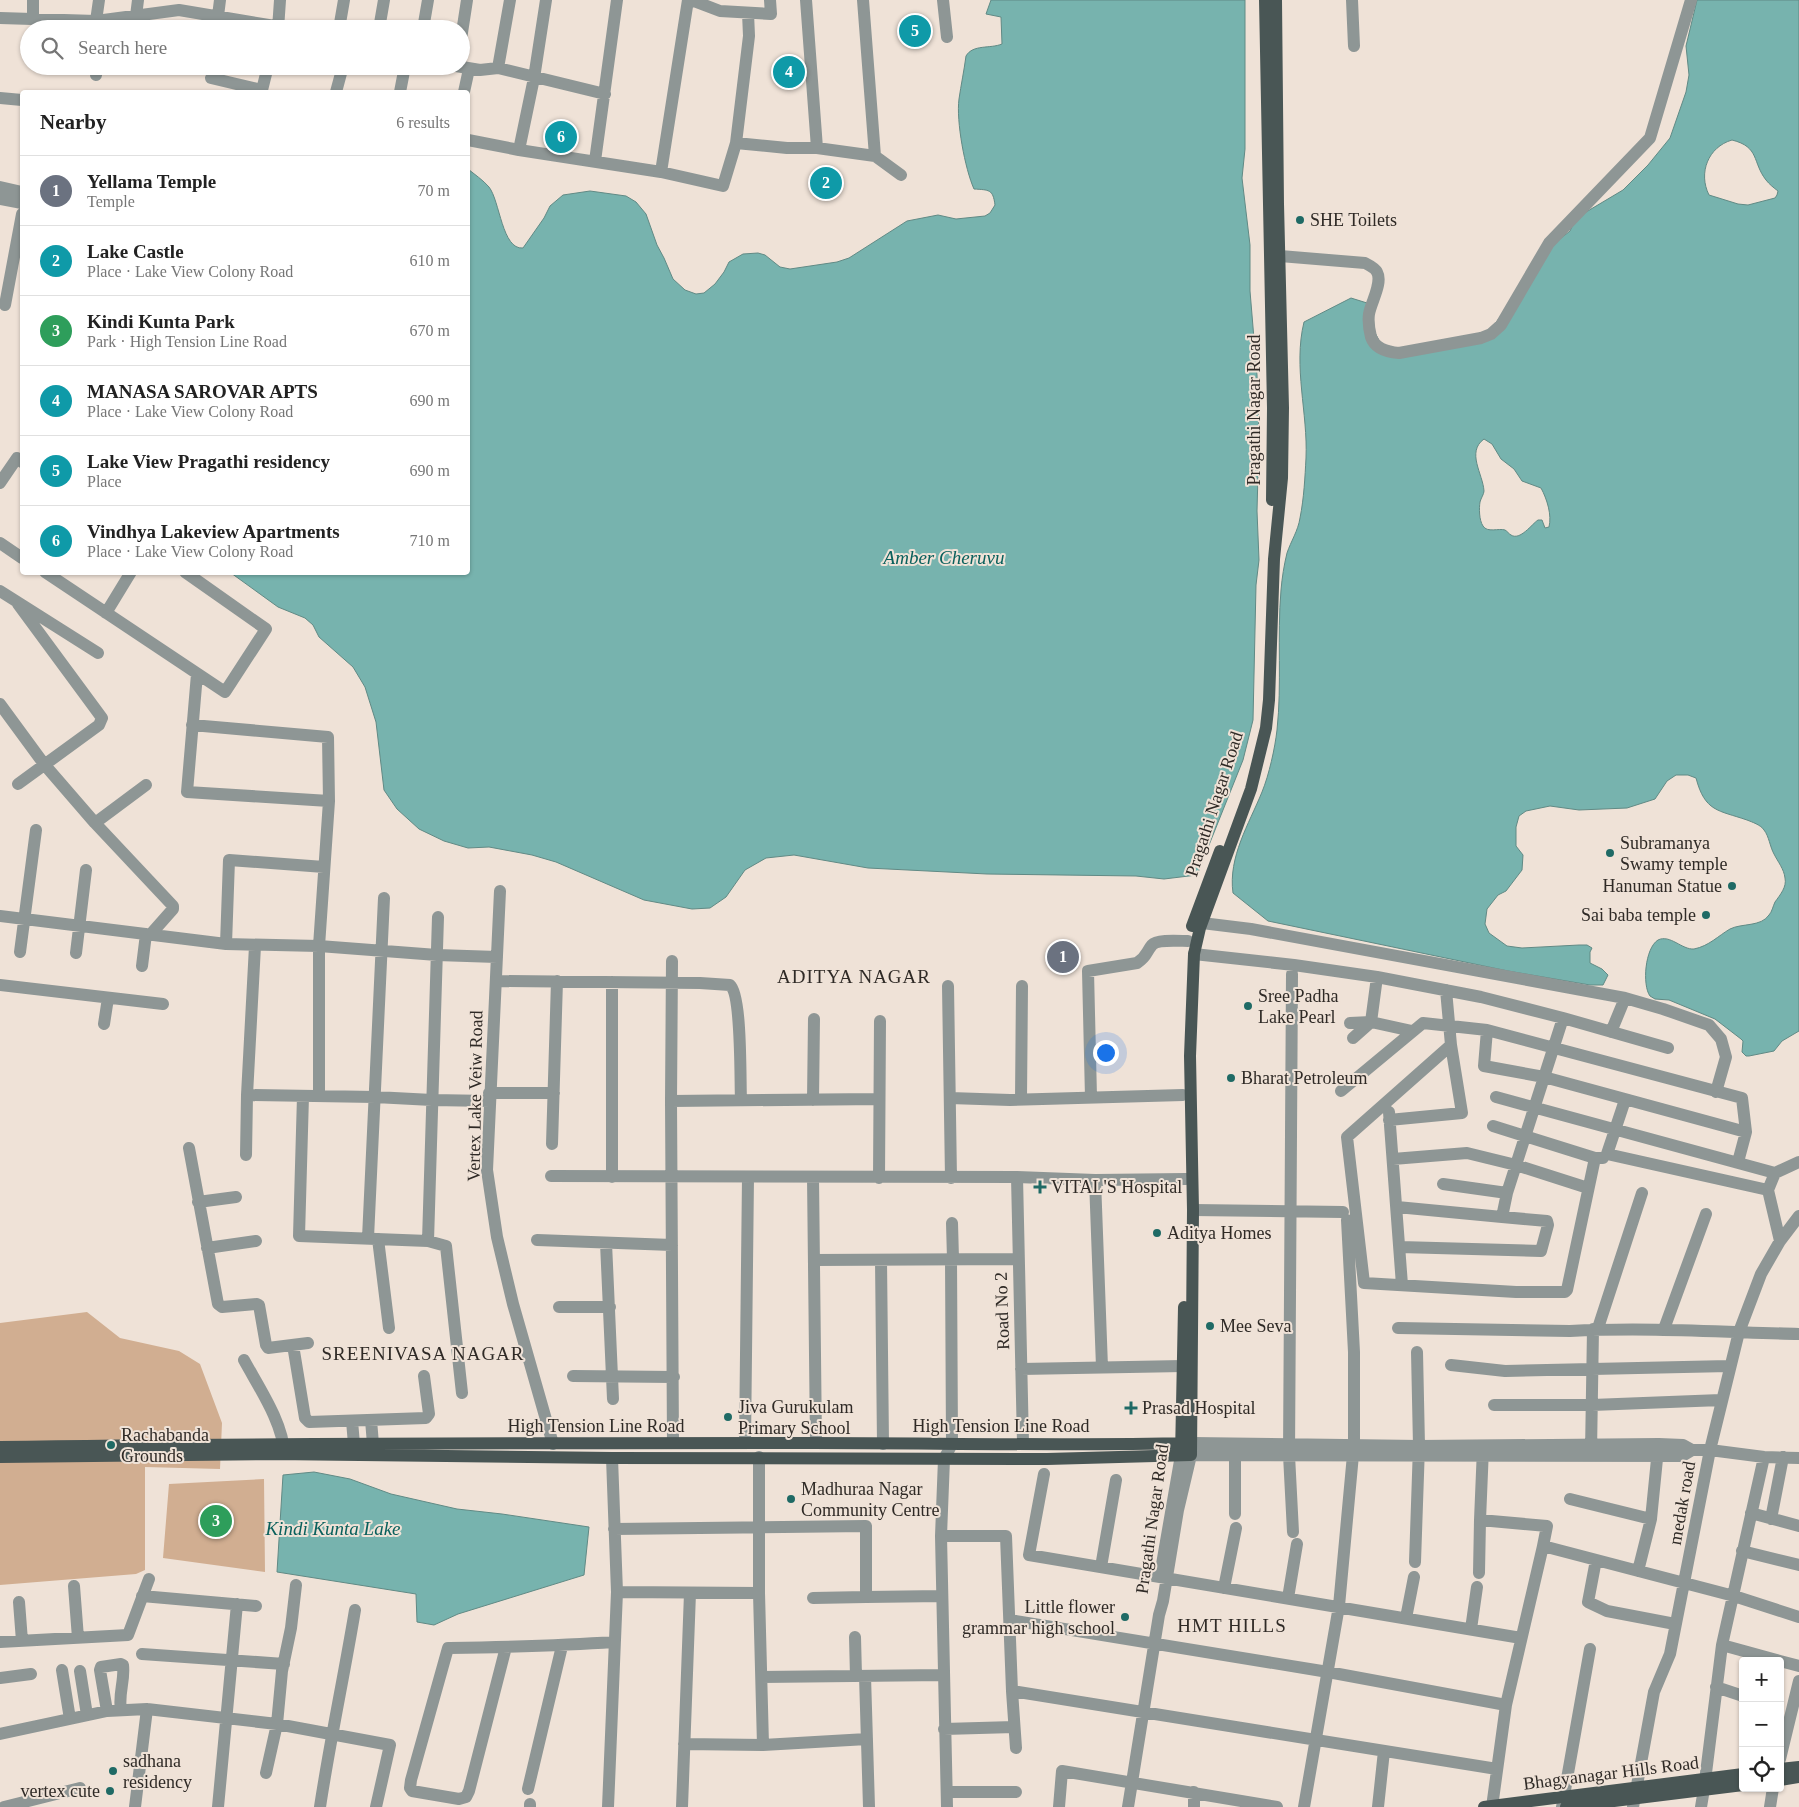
<!DOCTYPE html>
<meta charset="utf-8">
<style>
body{margin:0;font-family:Georgia,serif;background:#f6f6f6;color:#222}
.controls{position:absolute;right:15px;bottom:15px;display:grid;overflow:hidden;border-radius:5px;box-shadow:0 1px 4px #0004}
.controls button{width:45px;height:45px;display:grid;place-items:center;padding:0;border:0;border-bottom:1px solid #e0e0e0;background:#fff;color:#222;font:25px sans-serif}
.you{position:absolute;left:1105px;top:1052px;width:18px;height:18px;margin:-12px;border:4px solid #fff;border-radius:50%;background:#1a73e8;box-shadow:0 0 0 8px #1a73e833}
.badge{display:grid;place-items:center;width:32px;height:32px;border-radius:50%;background:#7c3aed;color:#fff;font-size:16px;font-weight:700}
.pin{position:absolute;translate:-50% -50%;border:2px solid #fff;box-shadow:0 1px 5px #0006}
.list{margin:0;padding:0;list-style:none}
h2{display:flex;justify-content:space-between;align-items:center;height:65px;margin:0;padding:0 20px;font-size:21px}
h2 small{font-size:16px;font-weight:400;color:#767676}
.list li{display:grid;grid-template-columns:32px 1fr auto;gap:15px;align-items:center;box-sizing:border-box;height:70px;padding:0 20px;border-top:1px solid #e0e0e0}
.list b{display:block;font-size:19px;white-space:nowrap}
.list p{margin:0;font-size:16px;white-space:nowrap;color:#767676}
.list em{font-size:16px;font-style:normal;color:#767676}
.icon{flex:none;width:28px;height:28px;fill:none;stroke:currentColor;stroke-width:2;stroke-linecap:round;stroke-linejoin:round}
.map{position:relative;flex:none;width:1799px;height:1807px;overflow:hidden}
.search{position:absolute;background:#fff;box-shadow:0 1px 4px #0004;left:20px;top:20px;width:450px;height:55px;display:flex;align-items:center;gap:12px;box-sizing:border-box;padding:0 18px;border-radius:28px;color:#767676;font-size:19px}
.panel{position:absolute;background:#fff;box-shadow:0 1px 4px #0004;left:20px;top:90px;width:450px;height:485px;border-radius:5px}
.map>svg:first-child{display:block}
.green{fill:#d1ae91}
.water{fill:#77b3ae;stroke:#618a85;fill-rule:evenodd}
.lines{fill:none;stroke-linecap:round;stroke-linejoin:round}
.minor{stroke:#8e9695;stroke-width:12}
.major{stroke:#495655;stroke-width:12}
.poi-dot{fill:#1f6a65;stroke:#efe2d7;stroke-width:2}
.labels{text-anchor:middle;stroke-width:4;stroke-linejoin:round;paint-order:stroke}
.poi-label{font-size:18px;fill:#2f2a26;stroke:#efe2d7;text-anchor:start}
.street-label{font-size:18px;fill:#2f2a26;stroke:#efe2d7}
.water-label{font-size:19px;font-style:italic;fill:#0a605c;stroke:#efe2d7}
.neighbourhood-label{font-size:19px;letter-spacing:1px;fill:#2f2a26;stroke:#efe2d7}
</style>
<div class="map">
<svg width="1799" height="1807" viewBox="0 0 1799 1807">
<rect width="100%" height="100%" fill="#efe2d7"/>
<path class="green" d="M 87,1312 L 120,1338 L 179,1351 L 200,1364 L 222,1423 L 220,1469 L 145,1467 L 145,1570 L 136,1574 L 0,1585 L 0,1323 Z
M 264,1479 L 265,1572 L 163,1558 L 169,1484 Z"/>
<path class="water" d="M 991,0 L 1245,0 L 1245,149 L 1242,178 L 1250,245 L 1250,291 L 1257,375 L 1259,436 L 1257,511 L 1259,560 L 1256,585 L 1253,720 L 1243,760 L 1197,875 L 1164,879 L 1136,876 L 987,874 L 868,868 L 794,855 L 766,858 L 745,870 L 726,897 L 710,908 L 692,909 L 644,900 L 556,862 L 532,855 L 489,847 L 468,848 L 444,841 L 419,829 L 397,809 L 384,790 L 376,722 L 365,687 L 353,667 L 319,637 L 313,625 L 305,618 L 278,607 L 231,573 L 468,572 L 468,169 C 474,174 483,180 489,187 C 500,201 502,250 523,248 L 544,218 L 550,206 L 563,195 L 590,191 L 626,196 L 636,202 L 646,214 L 657,245 L 664,258 L 673,279 L 685,290 L 696,294 L 704,293 L 715,284 L 724,272 L 729,262 L 743,254 L 758,253 L 765,255 L 780,267 L 790,269 L 837,262 L 849,258 L 907,221 L 938,215 L 956,219 L 985,216 L 990,213 L 995,205 C 993,189 989,190 974,189 C 965,169 956,121 959,99 C 961,85 964,71 966,56 C 973,44 990,49 1002,44 L 1001,17 L 986,14 Z
M 1697,0 L 1799,0 L 1799,1031 L 1782,1041 L 1774,1051 L 1749,1056 L 1746,1056 L 1742,1052 L 1743,1041 L 1741,1039 L 1715,1019 L 1669,1000 L 1655,999 L 1650,996 C 1642,985 1645,948 1658,940 C 1670,934 1682,950 1694,949 C 1709,946 1718,936 1730,929 C 1742,923 1761,927 1769,915 C 1772,912 1773,906 1775,902 C 1780,895 1787,887 1785,878 C 1784,869 1778,862 1774,854 C 1770,847 1769,836 1764,830 C 1761,825 1752,822 1747,820 C 1718,810 1705,812 1696,778 L 1688,775 L 1676,775 L 1667,781 L 1655,799 L 1627,808 L 1579,810 L 1550,806 L 1526,811 L 1519,816 L 1516,827 L 1516,846 L 1523,855 L 1522,870 L 1506,891 L 1498,895 L 1487,909 L 1485,924 L 1489,933 L 1507,946 L 1522,948 L 1579,945 L 1587,945 L 1592,948 L 1590,952 L 1590,963 L 1602,969 L 1608,975 L 1603,985 L 1590,985 L 1508,971 L 1268,921 L 1233,893 C 1228,857 1249,824 1262,792 C 1269,775 1275,748 1277,730 C 1282,684 1277,637 1281,590 C 1282,578 1284,565 1287,553 C 1291,541 1298,531 1300,518 C 1304,498 1305,477 1306,458 C 1308,413 1293,367 1304,322 L 1351,298 L 1367,303 L 1366,315 L 1387,356 L 1482,342 L 1551,246 L 1570,231 L 1576,218 L 1623,190 L 1648,165 L 1670,138 L 1686,92 L 1689,75 L 1686,46 ZM 1732,140 C 1760,147 1752,162 1766,180 C 1769,184 1774,188 1778,191 L 1777,195 L 1775,198 L 1748,205 L 1738,204 L 1709,195 C 1698,173 1708,147 1732,140 ZM 1484,439 L 1492,444 L 1501,459 L 1514,469 L 1522,481 L 1541,488 C 1547,499 1552,515 1549,527 L 1545,528 L 1542,520 L 1538,520 C 1532,524 1520,541 1511,535 C 1509,534 1507,531 1505,530 C 1499,528 1487,533 1483,526 C 1479,520 1479,508 1480,502 C 1481,498 1484,494 1484,491 C 1483,474 1466,452 1484,439 Z
M 314,1472 L 350,1479 L 391,1494 L 457,1509 L 502,1514 L 589,1527 L 584,1575 L 458,1614 L 434,1625 L 417,1622 L 416,1594 L 277,1572 L 283,1475 Z"/>
<g class="lines">
<path class="minor" d="M 691,0 L 720,11 L 771,14 L 770,0
M 806,0 L 817,148
M 863,0 L 875,156
M 943,0 L 947,37
M 1352,0 L 1354,46
M 136,16 L 138,0
M 218,16 L 220,0
M 0,18 L 96,21 L 179,10 L 293,29
M 33,19 L 33,0
M 96,21 L 99,0
M 278,29 L 280,0
M 339,29 L 344,0
M 379,29 L 384,0
M 423,29 L 428,0
M 461,39 L 467,0
M 456,66 L 480,70 L 498,68 L 605,94
M 498,68 L 510,0
M 96,75 L 97,66
M 211,78 L 262,90 L 268,66
M 336,92 L 343,66
M 400,92 L 405,66
M 464,92 L 469,69
M 0,98 L 22,100
M 468,140 L 519,150 L 661,172 L 723,186 L 736,143 L 749,36 L 748,13
M 736,143 L 787,148 L 817,148 L 875,156 L 901,175
M 519,150 L 534,78 L 546,0
M 595,161 L 617,0
M 661,172 L 688,0
M 0,187 L 22,192
M 0,199 L 22,203
M 1280,256 L 1365,263 C 1369,265 1375,268 1377,272 C 1383,283 1371,302 1369,314 C 1368,321 1369,329 1371,337 C 1375,349 1387,352 1399,353 L 1481,338 L 1491,334 L 1501,325 L 1549,243 L 1650,138 L 1691,0
M 5,305 L 22,214
M 0,483 L 17,458 L 22,462
M 0,543 L 22,558
M 45,572 L 225,692 L 266,629 L 185,572
M 0,591 L 98,653
M 106,613 L 131,572
M 197,674 L 187,792 L 329,801
M 0,704 L 44,764 L 95,823 L 173,906 L 173,909 L 150,935
M 192,725 L 328,737 L 329,801 L 319,946 L 319,1096
M 18,784 L 99,725 L 102,718 L 18,604
M 95,823 L 146,785
M 500,891 L 487,1170 L 497,1237 L 513,1304 L 553,1444
M 0,916 L 226,944 L 319,946 L 437,955 L 497,957
M 1202,923 L 1251,929 L 1625,998 L 1663,1009 L 1709,1025 L 1721,1039 L 1726,1057 L 1716,1092
M 226,944 L 229,860 L 324,867
M 20,952 L 36,830
M 76,953 L 86,870
M 1194,954 L 1294,965 L 1377,977 L 1481,997 L 1563,1018 L 1668,1048
M 672,961 L 671,1101 L 673,1443
M 142,966 L 146,934
M 1292,974 L 1289,1455 L 1293,1532
M 1377,977 L 1371,1022 L 1412,1031
M 496,981 L 700,983 L 730,985 C 742,995 740,1081 741,1100
M 612,982 L 612,1177
M 0,985 L 163,1004
M 948,986 L 951,1178
M 1350,1023 L 1371,1022
M 104,1024 L 108,998
M 1487,1030 L 1484,1066 L 1544,1077 L 1746,1132
M 1611,1032 L 1625,998
M 1353,1038 L 1371,1022
M 1451,1045 L 1347,1137 L 1364,1283 L 1516,1292 L 1565,1292 L 1567,1290 L 1595,1158
M 1341,1091 L 1423,1023 L 1487,1030 L 1742,1098 L 1746,1132 L 1738,1162
M 489,1093 L 554,1093
M 247,1095 L 375,1097 L 432,1100 L 490,1101
M 303,1096 L 299,1236 L 428,1241 L 446,1246 L 462,1393
M 1091,1097 L 1088,971 L 1137,963 C 1147,957 1146,952 1152,945 C 1157,939 1180,941 1188,941
M 1496,1097 L 1775,1173
M 950,1098 L 1010,1100 L 1183,1095
M 1021,1099 L 1022,986
M 813,1100 L 814,1019
M 1625,1100 L 1607,1154 L 1768,1190
M 671,1101 L 879,1099
M 1389,1112 L 1402,1285
M 1389,1120 L 1462,1113 L 1451,1045 L 1446,990
M 1493,1126 L 1595,1158 L 1603,1158
M 552,1144 L 557,981
M 189,1148 L 218,1304 L 222,1307 L 257,1304 L 259,1305 L 266,1345 L 268,1348 L 308,1343
M 246,1155 L 247,1095 L 255,946
M 1393,1159 L 1467,1153 L 1516,1165 L 1588,1188
M 551,1176 L 1017,1177 L 1095,1180 L 1186,1179
M 813,1177 L 816,1443
M 1017,1177 L 1023,1443
M 879,1178 L 880,1021
M 1095,1180 L 1102,1367
M 1443,1184 L 1507,1193
M 198,1202 L 236,1197
M 1397,1207 L 1502,1217 L 1507,1193 L 1563,1018
M 1193,1210 L 1343,1212
M 952,1223 L 953,1259
M 368,1238 L 384,898
M 378,1239 L 389,1328
M 537,1240 L 672,1245
M 428,1241 L 438,917
M 1780,1241 L 1768,1190 L 1775,1173 L 1799,1162
M 606,1243 L 613,1399
M 1400,1247 L 1541,1251 L 1548,1225 L 1547,1221 L 1502,1217
M 207,1248 L 256,1241
M 814,1260 L 1018,1259
M 881,1260 L 883,1444
M 559,1307 L 610,1307
M 1398,1328 L 1570,1331 C 1646,1327 1723,1332 1799,1334
M 1598,1328 L 1642,1193
M 1664,1329 L 1706,1214
M 293,1345 L 305,1418 L 309,1422 L 426,1418 L 429,1414 L 424,1376
M 244,1360 C 258,1386 284,1424 284,1454
M 1451,1365 L 1505,1371 L 1729,1366
M 1021,1369 L 1183,1366
M 573,1376 L 674,1377
M 1494,1405 L 1592,1405 L 1721,1400
M 371,1420 L 373,1444
M 352,1421 L 354,1444
M 745,1443 L 748,1177
M 1192,1443 L 1419,1446 L 1659,1444 L 1683,1445 L 1692,1450
M 1483,1448 L 1480,1520 L 1547,1526 L 1543,1546
M 1591,1452 L 1593,1329
M 1235,1456 L 1235,1514
M 759,1457 L 759,1593 L 763,1745
M 1044,1474 L 1029,1555 L 1521,1638
M 1570,1499 L 1651,1519
M 1751,1513 L 1799,1526
M 1771,1519 L 1783,1457
M 614,1529 L 866,1526 L 866,1597 L 942,1596
M 941,1536 L 1006,1536 L 1012,1691 L 1016,1748
M 1742,1551 L 1799,1565
M 1596,1560 L 1588,1602 L 1607,1611 L 1675,1624
M 1415,1562 L 1419,1446 L 1417,1352
M 1101,1567 L 1116,1480
M 1161,1570 L 1181,1455
M 1638,1571 L 1651,1519 L 1658,1449
M 1479,1573 L 1480,1520
M 74,1586 L 78,1638
M 1224,1588 L 1236,1528
M 617,1592 L 759,1593
M 142,1596 L 256,1606
M 813,1598 L 866,1597
M 1288,1598 L 1297,1544
M 19,1602 L 22,1641
M 1406,1618 L 1414,1577
M 1010,1620 L 1328,1672 L 1506,1705
M 1471,1629 L 1477,1587
M 855,1637 L 856,1676
M 0,1642 L 128,1635 L 149,1579
M 1722,1645 L 1780,1661
M 506,1647 L 469,1791 L 466,1797 L 459,1799 L 412,1791 L 410,1788 L 411,1780 L 448,1648 L 450,1648 C 505,1647 559,1646 613,1642
M 142,1654 L 284,1664
M 1780,1661 L 1799,1666
M 62,1670 L 70,1719
M 80,1671 L 87,1715
M 865,1676 L 869,1807
M 762,1677 L 944,1675
M 0,1678 L 31,1674
M 1716,1687 L 1743,1696
M 1012,1691 L 1497,1769
M 107,1711 L 100,1670 L 101,1667 L 121,1664 L 123,1665 C 125,1681 118,1694 121,1710
M 944,1729 L 1014,1727
M 0,1734 L 107,1711 L 147,1709 L 277,1724 L 390,1745 L 376,1807
M 684,1744 L 763,1745 L 867,1739
M 1780,1759 L 1799,1681
M 266,1773 L 277,1724 L 282,1671 L 291,1628 L 296,1585
M 528,1789 L 562,1646
M 947,1792 L 1016,1792
M 4,1807 L 80,1788
M 135,1807 L 147,1709
M 218,1807 L 237,1604
M 320,1807 C 330,1741 344,1676 355,1610
M 530,1807 L 530,1804
M 608,1807 L 617,1592 L 612,1458
M 682,1807 L 690,1593
M 947,1807 L 941,1536 L 944,1459 L 952,1444 L 951,1259
M 1059,1807 L 1062,1771 L 1277,1807
M 1128,1807 L 1159,1615 L 1163,1601 L 1178,1510 L 1191,1455 L 1682,1456 L 1692,1450 L 1710,1450 L 1764,1457 L 1799,1458
M 1194,1807 L 1194,1792
M 1304,1807 L 1339,1606 L 1354,1444 L 1354,1352 L 1347,1220
M 1378,1807 L 1384,1751
M 1492,1807 L 1506,1705 L 1543,1546 L 1734,1596 L 1799,1617
M 1562,1807 L 1590,1649
M 1633,1807 L 1654,1692 L 1670,1654 L 1710,1450 L 1739,1332 L 1761,1274 L 1780,1241 L 1799,1216
M 1701,1807 L 1704,1789 L 1722,1645 L 1764,1457
M 1770,1807 L 1773,1788"/>
<path class="major" d="M 1265,0 L 1273,408 L 1272,500
M 1192,926 L 1220,851
M 0,1447 C 271,1443 542,1443 813,1443 C 939,1443 1064,1446 1190,1443
M 1181,1455 L 1184,1307
M 0,1457 L 274,1454 L 612,1458 L 1047,1459 L 1191,1455 L 1193,1210 L 1190,1056 L 1194,954 L 1200,928 L 1251,789 L 1266,728 L 1269,700 L 1274,559 L 1282,478 L 1283,408 L 1278,204 L 1276,0
M 1780,1769 L 1799,1767
M 1780,1780 L 1799,1777
M 1484,1807 L 1743,1774
M 1566,1807 L 1743,1785"/>
</g>
<g class="poi-dot">
<circle cx="1300" cy="220" r="5"/>
<circle cx="1610" cy="853" r="5"/>
<circle cx="1732" cy="886" r="5"/>
<circle cx="1706" cy="915" r="5"/>
<circle cx="1248" cy="1006" r="5"/>
<circle cx="1231" cy="1078" r="5"/>
<path d="M1037.5 1179.5h5v5h5v5h-5v5h-5v-5h-5v-5h5z"/>
<circle cx="1157" cy="1233" r="5"/>
<circle cx="1210" cy="1326" r="5"/>
<path d="M1128.5 1400.5h5v5h5v5h-5v5h-5v-5h-5v-5h5z"/>
<circle cx="728" cy="1417" r="5"/>
<circle cx="111" cy="1445" r="5"/>
<circle cx="791" cy="1499" r="5"/>
<circle cx="1125" cy="1617" r="5"/>
<circle cx="113" cy="1771" r="5"/>
<circle cx="110" cy="1791" r="5"/>
</g>
<g class="labels">
<g class="poi-label">
<text x="1310" y="226">SHE Toilets</text>
<text x="1620" y="849">Subramanya<tspan x="1620" dy="21">Swamy temple</tspan></text>
<text x="1722" y="892" text-anchor="end">Hanuman Statue</text>
<text x="1696" y="921" text-anchor="end">Sai baba temple</text>
<text x="1258" y="1002">Sree Padha<tspan x="1258" dy="21">Lake Pearl</tspan></text>
<text x="1241" y="1084">Bharat Petroleum</text>
<text x="1051" y="1193">VITAL'S Hospital</text>
<text x="1167" y="1239">Aditya Homes</text>
<text x="1220" y="1332">Mee Seva</text>
<text x="738" y="1413">Jiva Gurukulam<tspan x="738" dy="21">Primary School</tspan></text>
<text x="1142" y="1414">Prasad Hospital</text>
<text x="121" y="1441">Rachabanda<tspan x="121" dy="21">Grounds</tspan></text>
<text x="801" y="1495">Madhuraa Nagar<tspan x="801" dy="21">Community Centre</tspan></text>
<text x="1115" y="1613" text-anchor="end">Little flower<tspan x="1115" dy="21">grammar high school</tspan></text>
<text x="123" y="1767">sadhana<tspan x="123" dy="21">residency</tspan></text>
<text x="100" y="1797" text-anchor="end">vertex cute</text>
</g>
<g class="street-label">
<text transform="translate(1254 410) rotate(-90)" y="6">Pragathi Nagar Road</text>
<text transform="translate(1214 804) rotate(-72)" y="6">Pragathi Nagar Road</text>
<text transform="translate(475 1096) rotate(-89)" y="6">Vertex Lake Veiw Road</text>
<text transform="translate(1002 1311) rotate(-92)" y="6">Road No 2</text>
<text x="596" y="1432">High Tension Line Road</text>
<text x="1001" y="1432">High Tension Line Road</text>
<text transform="translate(1682 1503) rotate(-80)" y="6">medak road</text>
<text transform="translate(1152 1519) rotate(-82)" y="6">Pragathi Nagar Road</text>
<text transform="translate(1611 1773) rotate(-7)" y="6">Bhagyanagar Hills Road</text>
</g>
<g class="water-label">
<text x="944" y="564">Amber Cheruvu</text>
<text x="333" y="1535">Kindi Kunta Lake</text>
</g>
<g class="neighbourhood-label">
<text x="854" y="983">ADITYA NAGAR</text>
<text x="423" y="1360">SREENIVASA NAGAR</text>
<text x="1232" y="1632">HMT HILLS</text>
</g>
</g>
</svg>
<div class="controls">
<button>+</button>
<button>−</button>
<button><svg class="icon" aria-label="locate" viewBox="0 0 24 24"><circle cx="12" cy="12" r="6"/><path d="M12 2v4M12 18v4M2 12h4M18 12h4"/></svg></button>
</div>
<div class="you"></div>
<div class="pin badge" style="left:1063px;top:957px;background:#6b7280">1</div>
<div class="pin badge" style="left:826px;top:183px;background:#0f9aa8">2</div>
<div class="pin badge" style="left:216px;top:1521px;background:#2e9e5b">3</div>
<div class="pin badge" style="left:789px;top:72px;background:#0f9aa8">4</div>
<div class="pin badge" style="left:915px;top:31px;background:#0f9aa8">5</div>
<div class="pin badge" style="left:561px;top:137px;background:#0f9aa8">6</div>
<div class="search"><svg class="icon" aria-label="search" viewBox="0 0 24 24"><circle cx="10" cy="10" r="6"/><path d="M15 15l6 6"/></svg>Search here</div>
<section class="panel">
<h2>Nearby<small>6 results</small></h2>
<ul class="list">
<li><span class="badge" style="background:#6b7280">1</span><div><b>Yellama Temple</b><p>Temple</p></div><em>70 m</em></li>
<li><span class="badge" style="background:#0f9aa8">2</span><div><b>Lake Castle</b><p>Place · Lake View Colony Road</p></div><em>610 m</em></li>
<li><span class="badge" style="background:#2e9e5b">3</span><div><b>Kindi Kunta Park</b><p>Park · High Tension Line Road</p></div><em>670 m</em></li>
<li><span class="badge" style="background:#0f9aa8">4</span><div><b>MANASA SAROVAR APTS</b><p>Place · Lake View Colony Road</p></div><em>690 m</em></li>
<li><span class="badge" style="background:#0f9aa8">5</span><div><b>Lake View Pragathi residency</b><p>Place</p></div><em>690 m</em></li>
<li><span class="badge" style="background:#0f9aa8">6</span><div><b>Vindhya Lakeview Apartments</b><p>Place · Lake View Colony Road</p></div><em>710 m</em></li>
</ul>
</section>
</div>
